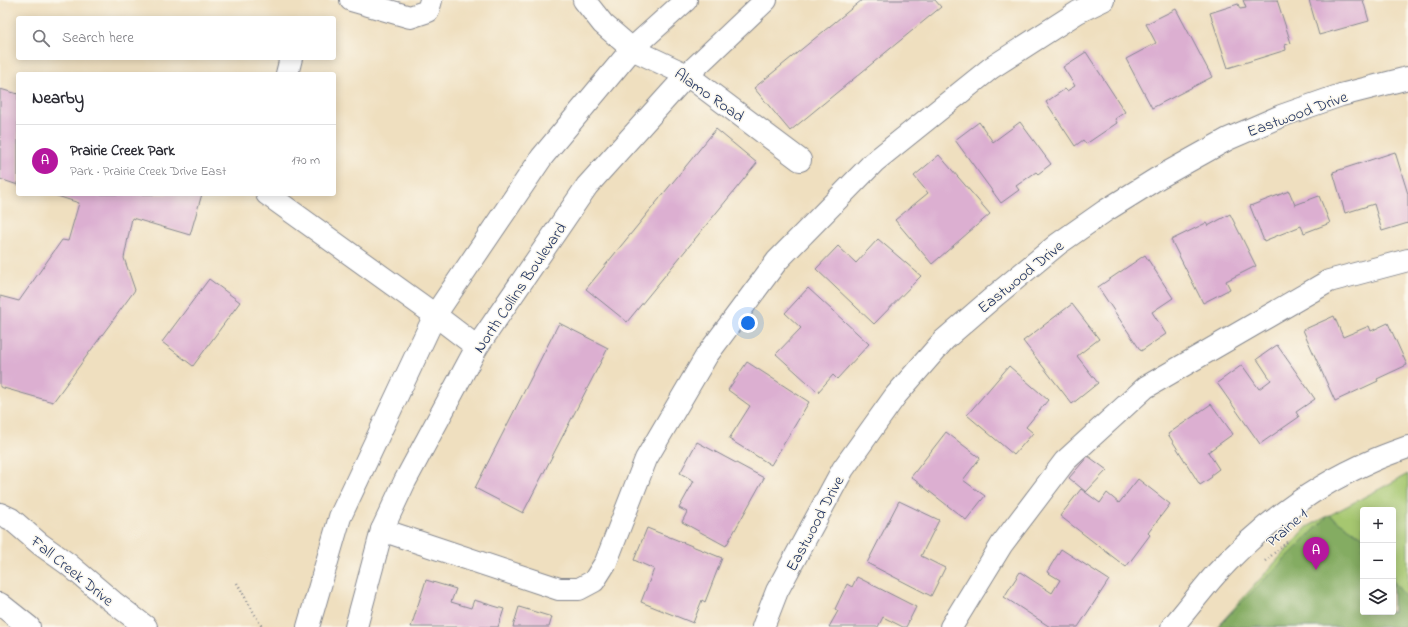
<!DOCTYPE html>
<meta charset="utf-8">
<style>
body{margin:0;font-family:"Indie Flower",sans-serif;background:#f7f7f7;color:#2b2b33}
.controls{position:absolute;right:12px;bottom:12px;display:grid;overflow:hidden;border-radius:4px;box-shadow:0 2px 10px #0003}
.controls button{width:36px;height:36px;display:grid;place-items:center;padding:0;border:0;border-bottom:1px solid #e1e1e2;background:#fff;color:#2b2b33;font:20px sans-serif}
.you{position:absolute;left:748px;top:323px;width:14px;height:14px;margin:-10px;border:3px solid #fff;border-radius:50%;background:#1a73e8;box-shadow:0 0 0 6px #1a73e833}
.badge{display:grid;place-items:center;width:26px;height:26px;border-radius:50%;background:#b5179e;color:#fff;font-size:13px;font-weight:700}
.pin{position:absolute;translate:-50% -33px;filter:drop-shadow(0 1px 2px #0008)}
.pin::after{content:'';position:absolute;top:21px;width:14px;height:12px;background:inherit;clip-path:polygon(0 0,100% 0,50% 100%)}
.list{margin:0;padding:0;list-style:none}
h2{display:flex;justify-content:space-between;align-items:center;height:52px;margin:0;padding:0 16px;font-size:17px}
h2 small{font-size:13px;font-weight:400;color:#7c7c81}
.list li{display:grid;grid-template-columns:26px 1fr auto;gap:12px;align-items:center;box-sizing:border-box;height:72px;padding:0 16px;border-top:1px solid #e1e1e2}
.list b{display:block;font-size:15px;white-space:nowrap}
.list p{margin:0;font-size:13px;white-space:nowrap;color:#7c7c81}
.list em{font-size:13px;font-style:normal;color:#7c7c81}
.icon{flex:none;width:22px;height:22px;fill:none;stroke:currentColor;stroke-width:2;stroke-linecap:round;stroke-linejoin:round}
.map{position:relative;flex:none;width:1408px;height:627px;overflow:hidden}
.search{position:absolute;background:#fff;box-shadow:0 2px 10px #0003;left:16px;top:16px;width:320px;height:44px;display:flex;align-items:center;gap:10px;box-sizing:border-box;padding:0 14px;border-radius:4px;color:#7c7c81;font-size:15px}
.panel{position:absolute;background:#fff;box-shadow:0 2px 10px #0003;left:16px;top:72px;width:320px;height:124px;border-radius:4px}
.map>svg:first-child{display:block}
.green{fill:#a6c770;stroke:#607b67;fill-rule:evenodd}
.forest{fill:#84ac62;stroke:#506e60}
.building{fill:#dcafd1}
.lines{fill:none;stroke-linecap:round;stroke-linejoin:round}
.minor-casing{stroke:#85878e;stroke-width:24}
.major-casing{stroke:#85878e;stroke-width:24}
.path{stroke:#85878e;stroke-width:2.5;stroke-dasharray:1 3;stroke-linecap:butt}
.minor{stroke:#fff;stroke-width:22}
.major{stroke:#fff;stroke-width:22}
.labels{text-anchor:middle;stroke-width:3;stroke-linejoin:round;paint-order:stroke}
.street-label{font-size:16px;fill:#1b2f5e;stroke:#fbf7ec}
</style>
<div class="map">
<svg width="1408" height="627" viewBox="0 0 1408 627">
<rect width="100%" height="100%" fill="#fbf7ec"/>
<filter id="ink" filterUnits="userSpaceOnUse"><feTurbulence type="fractalNoise" baseFrequency=".025" numOctaves="2"/><feDisplacementMap in="SourceGraphic" scale="8" xChannelSelector="R" yChannelSelector="G"/><feConvolveMatrix kernelMatrix="1 2 1 2 8 2 1 2 1" color-interpolation-filters="sRGB"/></filter>
<filter id="wash" filterUnits="userSpaceOnUse"><feTurbulence type="fractalNoise" baseFrequency=".012" numOctaves="4" result="noise"/><feDisplacementMap in="SourceGraphic" scale="16" xChannelSelector="R" yChannelSelector="G"/><feGaussianBlur stdDeviation="0.9" result="paint"/><feColorMatrix in="noise" values="0 0 0 0 0 0 0 0 0 0 0 0 0 0 0 0 0 1.4 0 .05"/><feComposite in="paint" operator="in"/></filter>
<g filter="url(#wash)">
<rect width="100%" height="100%" fill="#efdfbf"/>
<path class="green" d="M 1408,474 L 1408,627 L 1217,627 L 1307,527 ZM 1363,510 L 1393,510 L 1393,612 L 1363,612 Z"/>
<path class="forest" d="M 1329,515 L 1361,536 L 1363,538 L 1363,612 L 1393,612 L 1393,580 L 1408,601 L 1408,627 L 1217,627 Z"/>
<g id="blocks">
<path class="building" d="M 862,0 L 935,0 L 941,7 L 790,131 L 754,88 Z
M 1243,0 L 1277,0 L 1291,43 L 1285,45 L 1286,50 L 1228,68 L 1210,13 L 1238,4 L 1240,9 L 1246,8 Z
M 1309,0 L 1363,0 L 1369,21 L 1319,35 Z
M 1176,9 L 1212,77 L 1152,108 L 1126,59 L 1156,43 L 1146,24 Z
M 1086,52 L 1125,112 L 1115,119 L 1117,123 L 1086,144 L 1083,140 L 1075,146 L 1046,102 L 1065,89 L 1067,91 L 1075,86 L 1063,67 Z
M 0,89 L 18,94 L 18,185 L 0,179 Z
M 979,122 L 993,142 L 1020,122 L 1051,164 L 1038,174 L 1036,172 L 1016,186 L 1019,190 L 1001,203 L 955,140 Z
M 716,129 L 757,163 L 627,322 L 586,289 Z
M 1395,152 L 1408,194 L 1408,223 L 1382,231 L 1374,204 L 1345,213 L 1333,172 Z
M 939,155 L 990,214 L 932,264 L 895,220 L 928,193 L 914,176 Z
M 1289,191 L 1295,205 L 1319,196 L 1330,223 L 1304,233 L 1301,226 L 1264,241 L 1250,206 Z
M 51,194 L 202,194 L 190,235 L 132,218 L 124,258 L 135,290 L 53,402 L 0,387 L 0,296 L 19,301 L 62,240 L 68,241 L 79,203 Z
M 1230,214 L 1256,266 L 1226,281 L 1230,289 L 1203,303 L 1171,240 L 1206,223 L 1208,226 Z
M 878,239 L 921,276 L 874,324 L 816,269 L 838,246 L 856,263 Z
M 1145,255 L 1173,298 L 1152,312 L 1166,334 L 1141,351 L 1098,287 Z
M 209,279 L 240,302 L 193,366 L 162,342 Z
M 808,288 L 869,344 L 837,379 L 833,375 L 818,392 L 776,354 L 801,328 L 785,313 Z
M 1072,304 L 1099,339 L 1077,356 L 1098,383 L 1072,404 L 1023,341 Z
M 1334,316 L 1343,337 L 1369,326 L 1371,331 L 1388,323 L 1407,365 L 1377,379 L 1378,381 L 1335,401 L 1303,330 Z
M 559,323 L 608,348 L 523,513 L 475,488 Z
M 1277,345 L 1315,399 L 1296,412 L 1299,417 L 1260,444 L 1217,383 L 1242,365 L 1259,389 L 1271,380 L 1257,359 Z
M 747,362 L 809,402 L 771,465 L 729,439 L 750,406 L 728,390 Z
M 1009,366 L 1048,400 L 1026,427 L 1033,433 L 1014,455 L 967,415 Z
M 1211,404 L 1233,434 L 1208,452 L 1219,469 L 1211,475 L 1212,477 L 1200,485 L 1168,434 Z
M 946,432 L 980,458 L 963,480 L 985,496 L 966,520 L 911,477 Z
M 697,442 L 764,478 L 726,546 L 682,522 L 687,512 L 679,508 L 694,481 L 680,473 Z
M 1088,456 L 1107,470 L 1086,492 L 1069,478 Z
M 1138,479 L 1170,504 L 1148,533 L 1150,535 L 1126,567 L 1060,516 L 1081,489 L 1100,503 L 1107,493 L 1119,503 Z
M 899,501 L 939,520 L 921,556 L 945,568 L 931,596 L 867,563 Z
M 647,528 L 722,558 L 705,602 L 702,600 L 693,623 L 641,602 L 654,569 L 634,560 Z
M 1061,549 L 1109,580 L 1078,627 L 1050,627 L 1004,597 L 1020,572 L 1052,593 L 1060,580 L 1047,572 Z
M 857,577 L 916,607 L 906,627 L 903,627 L 883,617 L 878,627 L 829,627 L 838,611 L 835,609 L 847,584 L 852,587 Z
M 426,580 L 456,589 L 451,602 L 471,608 L 474,600 L 504,609 L 498,627 L 411,627 Z
M 519,607 L 552,617 L 549,627 L 513,627 Z"/>
</g>
</g>
<g filter="url(#ink)">
<use href="#blocks" fill-opacity="0" stroke="#85878e" stroke-width="1"/>
<g class="lines">
<defs>
<path id="minor" d="M 351,0 L 410,17 L 428,11 L 431,0
M 584,0 L 603,24 L 632,49 L 687,75 L 800,160
M 287,74 L 291,58
M 267,194 L 435,315
M 0,514 L 11,519 L 40,544 L 68,564 L 113,602 L 146,627
M 382,530 L 559,589 L 579,589 L 594,581 L 606,562 L 646,459 L 707,355 L 777,261 L 874,162 L 991,68 L 1078,12 L 1103,0
M 0,604 L 29,627
M 763,627 L 777,591 L 843,469 L 896,395 L 944,340 L 996,295 L 1058,244 L 1105,211 L 1158,178 L 1228,139 L 1281,116 L 1341,95 L 1408,78
M 951,627 L 1002,544 L 1065,461 L 1146,387 L 1329,281 L 1408,260
M 1172,627 C 1187,610 1200,592 1215,575 C 1259,527 1313,486 1374,460 C 1385,455 1397,451 1408,447"/>
<path id="major" d="M 435,315 L 477,347
M 308,627 L 340,517 L 435,315 L 542,157 L 632,49 L 686,0
M 356,627 L 382,530 L 405,481 L 477,347 L 587,186 L 687,75 L 766,0"/>
</defs>
<use href="#minor" class="minor-casing"/>
<use href="#major" class="major-casing"/>
<path class="path" d="M 1265,561 L 1287,542
M 237,583 L 262,627"/>
<use href="#minor" class="minor"/>
<use href="#major" class="major"/>
</g>
</g>
<g class="labels">
<g class="street-label">
<text transform="translate(710 94) rotate(35)" y="6">Alamo Road</text>
<text transform="translate(1297 113) rotate(-20)" y="6">Eastwood Drive</text>
<text transform="translate(1020 276) rotate(-39)" y="6">Eastwood Drive</text>
<text transform="translate(519 287) rotate(-56)" y="6">North Collins Boulevard</text>
<text transform="translate(814 523) rotate(-62)" y="6">Eastwood Drive</text>
<text transform="translate(1286 527) rotate(-41)" y="6">Praine 1</text>
<text transform="translate(73 570) rotate(39)" y="6">Fall Creek Drive</text>
</g>
</g>
</svg>
<div class="controls">
<button>+</button>
<button>−</button>
<button><svg class="icon" aria-label="layers" viewBox="0 0 24 24"><path d="M12 4l9 5-9 5-9-5zM3 14l9 5 9-5"/></svg></button>
</div>
<div class="you"></div>
<div class="pin badge" style="left:1316px;top:570px">A</div>
<div class="search"><svg class="icon" aria-label="search" viewBox="0 0 24 24"><circle cx="10" cy="10" r="6"/><path d="M15 15l6 6"/></svg>Search here</div>
<section class="panel">
<h2>Nearby<small></small></h2>
<ul class="list">
<li><span class="badge">A</span><div><b>Prairie Creek Park</b><p>Park · Prairie Creek Drive East</p></div><em>170 m</em></li>
</ul>
</section>
</div>
